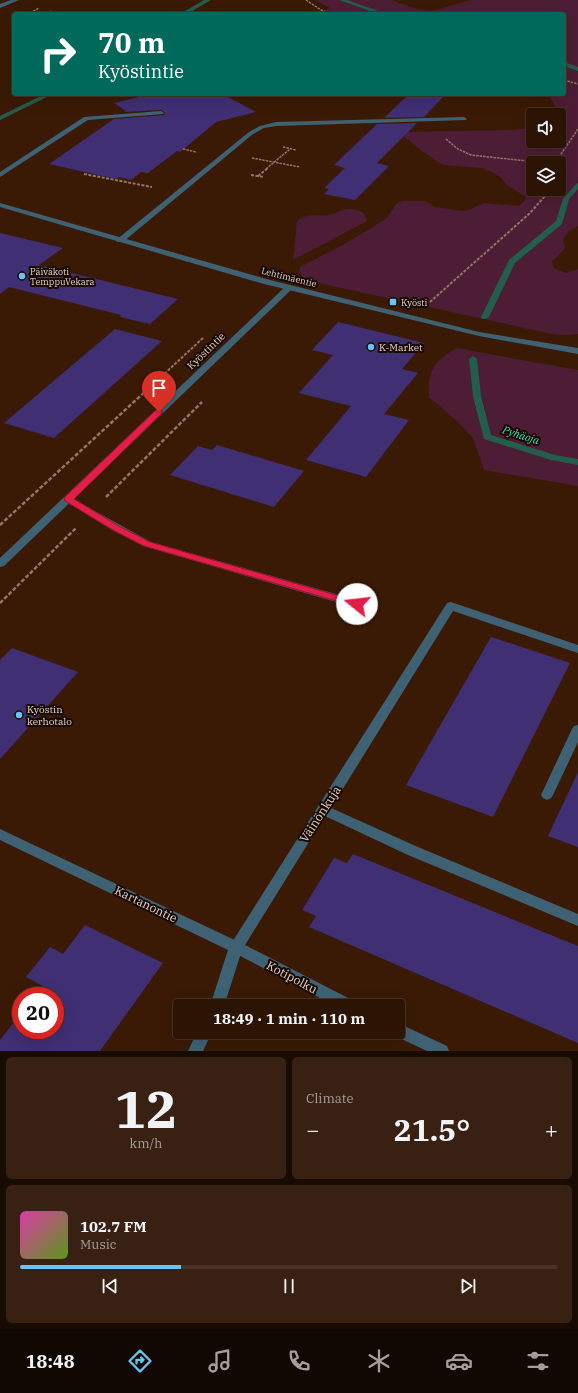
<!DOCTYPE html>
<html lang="en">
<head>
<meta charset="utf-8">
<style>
	:root { --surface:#2c1404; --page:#382113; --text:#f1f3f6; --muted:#a69e9a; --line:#483326; --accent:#68c4f0 }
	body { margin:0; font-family:"IBM Plex Serif",serif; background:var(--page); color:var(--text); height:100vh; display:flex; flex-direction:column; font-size:15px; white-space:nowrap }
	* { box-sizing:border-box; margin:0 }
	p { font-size:13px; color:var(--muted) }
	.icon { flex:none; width:22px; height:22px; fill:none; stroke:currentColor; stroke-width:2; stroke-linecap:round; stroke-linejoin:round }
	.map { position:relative; height:1051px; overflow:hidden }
	.panel { display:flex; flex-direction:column; gap:6px; padding:6px; background:#180b02; flex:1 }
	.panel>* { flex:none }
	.guide { position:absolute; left:12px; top:12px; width:554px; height:84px; border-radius:4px; box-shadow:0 4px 16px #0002,0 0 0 1px var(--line); background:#00695c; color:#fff; overflow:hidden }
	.fabs { position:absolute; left:526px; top:108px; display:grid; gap:8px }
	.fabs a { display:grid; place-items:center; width:40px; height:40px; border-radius:4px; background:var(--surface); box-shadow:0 4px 16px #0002,0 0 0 1px var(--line); font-size:20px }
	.speed { position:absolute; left:12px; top:987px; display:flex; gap:8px; font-size:20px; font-weight:700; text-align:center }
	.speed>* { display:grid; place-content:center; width:52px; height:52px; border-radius:50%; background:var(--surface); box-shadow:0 4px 16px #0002,0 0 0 1px var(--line); line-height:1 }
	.speed .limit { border:6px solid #d22; background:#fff; color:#111 }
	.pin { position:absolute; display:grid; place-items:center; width:34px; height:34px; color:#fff; margin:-41px -17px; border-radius:50% 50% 50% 0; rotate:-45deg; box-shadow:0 0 4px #0007 }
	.pin .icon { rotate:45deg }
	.me { position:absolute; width:44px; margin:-22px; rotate:286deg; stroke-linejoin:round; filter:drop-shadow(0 0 3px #0008) }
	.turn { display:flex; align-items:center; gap:14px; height:84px; padding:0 20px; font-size:18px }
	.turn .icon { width:52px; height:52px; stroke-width:2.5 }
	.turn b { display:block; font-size:28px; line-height:34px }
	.big { font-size:30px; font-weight:700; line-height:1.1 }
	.panel .widget { flex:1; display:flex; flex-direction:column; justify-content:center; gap:6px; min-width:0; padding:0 14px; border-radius:6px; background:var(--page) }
	.panel .dial { align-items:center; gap:0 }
	.dial b { font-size:52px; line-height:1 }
	.song { display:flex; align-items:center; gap:12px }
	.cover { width:48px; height:48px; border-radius:6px; background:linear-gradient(135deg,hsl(320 70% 55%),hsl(90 70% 35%)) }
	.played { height:4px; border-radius:2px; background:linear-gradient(90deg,var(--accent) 30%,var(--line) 30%) }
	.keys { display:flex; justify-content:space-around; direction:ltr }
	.heat { display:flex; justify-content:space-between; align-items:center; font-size:22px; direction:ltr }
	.panel .tiles { flex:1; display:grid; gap:6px; grid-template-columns:1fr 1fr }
	.widget:last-child { grid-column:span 2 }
	.trip { position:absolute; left:173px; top:999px; width:232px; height:40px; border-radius:4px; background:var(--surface); box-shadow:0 4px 16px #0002,0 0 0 1px var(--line); font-weight:700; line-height:40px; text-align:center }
	.menu { display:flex; height:64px; justify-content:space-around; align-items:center; background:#120802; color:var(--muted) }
	.menu .icon { width:28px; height:28px }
	.menu .current { color:var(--accent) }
	.menu b { font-size:18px; color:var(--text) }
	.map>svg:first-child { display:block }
	.green { fill:#4d1d35; fill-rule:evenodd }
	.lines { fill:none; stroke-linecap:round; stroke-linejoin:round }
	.stream { fill:#235e4d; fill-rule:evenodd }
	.building { fill:#402f73 }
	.path-far2 { stroke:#917665; stroke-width:1.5; stroke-dasharray:2.5 1; stroke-linecap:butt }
	.path-far1 { stroke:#917665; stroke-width:2; stroke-dasharray:3 1.5; stroke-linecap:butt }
	.path { stroke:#917665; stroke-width:2.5; stroke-dasharray:4 2; stroke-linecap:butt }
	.service { fill:#3e6274; fill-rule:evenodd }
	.minor { fill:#3e6274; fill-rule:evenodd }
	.tertiary { fill:#3e6274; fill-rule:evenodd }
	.route { fill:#e11d48; stroke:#92132f }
	.poi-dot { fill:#68c4f0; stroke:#170903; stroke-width:1.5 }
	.labels { text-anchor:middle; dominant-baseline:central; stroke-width:4; stroke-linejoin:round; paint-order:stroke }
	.far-poi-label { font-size:9px; fill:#e6d0c4; stroke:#170903; text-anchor:start }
	.far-street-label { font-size:9px; fill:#e6d0c4; stroke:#170903 }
	.poi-label { font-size:10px; fill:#e6d0c4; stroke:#170903; text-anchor:start }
	.street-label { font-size:10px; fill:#e6d0c4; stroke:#170903 }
	.water-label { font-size:11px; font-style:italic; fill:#3fdeb4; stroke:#170903 }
	.near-street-label { font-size:12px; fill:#e6d0c4; stroke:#170903 }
</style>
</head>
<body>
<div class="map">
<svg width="578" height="1051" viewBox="0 0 578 1051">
	<rect width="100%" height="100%" fill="#3a1a05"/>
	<path class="green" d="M315,0h76l26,9 15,2 39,-11h107v226l-10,6 -5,8 2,8 -13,14 2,6 12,5 12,-4v65l-13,1 -13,-1 -229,-50 -19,-5 -5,-7 1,-5 43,-22 44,-27 9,-14 6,-3h24l9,6 28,4 8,-2 13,-6 35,3 5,-5 2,-4 -19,-12 -7,-9 -18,-8 -39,-3 -21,-14 -20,-16 6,-3 104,-2 21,-2v13h26v-18l5,-1 -16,-28h16v-80h-247l13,-6zM533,163h26v26h-26z
		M347,209c10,0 18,1 20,12l-74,39 4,-39c12,-9 19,-4 31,-6 7,-1 12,-5 19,-6z
		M456,348l122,22v116l-94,-16 -11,-32 -16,-17 -28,-24c-1,-28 4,-34 27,-49z"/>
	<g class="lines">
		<path class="stream" d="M204,0h7l-24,14h-7z
			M339,0h8l40,14h-8z
			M564,62l14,5v4l-14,-5z
			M45,94h8l-53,26v-4z
			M578,183v6l-9,10 -7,25 -47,39 -26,54 -4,2h-3l-1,-2 28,-57 47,-39 7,-22 13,-15z
			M473,356l4,3 4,37 10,39 64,20 23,4v6l-27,-5 -67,-21 -11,-43 -4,-37z"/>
	</g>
	<path class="building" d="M151,94h71l34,18 -40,10 -36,30 -3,-1 -29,22 -7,-1 -10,8 -12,-3 -3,2 -67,-15 65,-45 50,-4 1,-2 -4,-3 -37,2 2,-1 -12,-8z
		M409,94h37l-22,23 -40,1z
		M417,123l-40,40 12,3 -34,34 -31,-6 5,-5 -5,-1 21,-20 -11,-3 43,-41z
		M0,233l63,15 -24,17 139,34 -28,25 -30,-7 1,-2 -112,-28 -9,7z
		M338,322l86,21 -22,26 16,4 -34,41 25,6 -43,57 -60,-17 45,-54 -52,-13 34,-38 -21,-5z
		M115,329l47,12 -108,97 -50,-15z
		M217,445l87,26 -30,36 -104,-32 28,-29 14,4z
		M491,637l79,26 -77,154 -87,-32z
		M12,648l66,24 -78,87v-99z
		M578,772v75l-30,-11z
		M353,854l225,92v97l-269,-116 7,-11 -14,-6 32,-52 13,5z
		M85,925l78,38 -63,88h-100v-11l21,-27v17h34v-34h-21l9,-10 -17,-9 24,-30 13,7z"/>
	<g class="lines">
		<path class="path-far2" d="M306,0l15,10 11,4
			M30,13l9,-5
			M44,14l7,-3
			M564,80l14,4
			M446,139l12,10 13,6 75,8
			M283,147l13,3
			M183,149l13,3
			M252,158l48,9
			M555,163l23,-34
			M266,169l24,-20"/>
		<path class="path-far1" d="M84,174l68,13
			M251,175l13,2
			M258,176l10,-8
			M430,302l100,-89 15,-17 2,-7
			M148,389l55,-51"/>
		<path class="path" d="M106,497l96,-95
			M0,525l149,-137
			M0,603l76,-75"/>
		<path class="service" d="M161,111l3,2 -1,1 -75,6 -88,57v-5l84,-55z
			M464,117l3,2 -1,1 -190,6 -12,2 -11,6 -130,108h-6l-1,-2 133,-108 11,-6 16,-4z
			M68,496l83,46 210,59 1,3 -1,3 -4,1 -214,-62 -31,-16 -47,-29 -2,-2 2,-2z
			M451,602l127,43v8l-125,-42 -122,197 87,39 160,67v12l-170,-71 -83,-39 -80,129 109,56 2,5h-21l-104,-55 -2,-4 218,-344z
			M578,725v17l-25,53 -2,3 -4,2 -4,-2 -2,-3 31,-66 2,-3z
			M398,1023l49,23 2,5h-22l-34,-16 -1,-3h6z"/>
		<path class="minor" d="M11,0h8l-19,8v-4z
			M286,286h6l1,2 -289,278 -4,1v-9z
			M0,829l241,114 2,4 -19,59h-14l18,-56 -228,-110z
			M197,1032h15l-9,19h-15z"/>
		<path class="tertiary" d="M0,203l270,77 209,52 99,16v6l-99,-18 -215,-52 -264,-77z"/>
	</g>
	<path class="route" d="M159,409l3,1v3l-88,86 45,27 31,16 211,60 1,2 -1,2h-7l-210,-60 -31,-16 -48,-29 -1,-2 1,-2 91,-87z"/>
	<g class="poi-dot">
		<circle cx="22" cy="276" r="4"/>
		<rect x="389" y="298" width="8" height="8" rx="2"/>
		<circle cx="371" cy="347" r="4"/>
		<circle cx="19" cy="715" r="4"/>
	</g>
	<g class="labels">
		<g class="far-poi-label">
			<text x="30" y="271">Päiväkoti<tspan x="30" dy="10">TemppuVekara</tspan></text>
			<text x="401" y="302">Kyösti</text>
		</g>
		<g class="far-street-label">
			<text transform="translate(289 277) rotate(14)">Lehtimäentie</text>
		</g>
		<g class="poi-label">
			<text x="379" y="347">K-Market</text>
			<text x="27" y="709">Kyöstin<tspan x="27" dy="12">kerhotalo</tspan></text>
		</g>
		<g class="street-label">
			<text transform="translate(206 351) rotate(-44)">Kyöstintie</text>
		</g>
		<g class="water-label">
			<text transform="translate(521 435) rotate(18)">Pyhäoja</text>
		</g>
		<g class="near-street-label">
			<text transform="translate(320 814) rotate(-57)">Väinönkuja</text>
			<text transform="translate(146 904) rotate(26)">Kartanontie</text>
			<text transform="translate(292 977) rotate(28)">Kotipolku</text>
		</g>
	</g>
</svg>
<div class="fabs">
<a><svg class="icon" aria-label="sound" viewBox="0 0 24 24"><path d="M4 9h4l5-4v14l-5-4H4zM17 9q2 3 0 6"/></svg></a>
<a><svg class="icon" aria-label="layers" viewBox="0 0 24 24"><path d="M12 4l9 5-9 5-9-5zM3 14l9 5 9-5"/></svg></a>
</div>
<div class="speed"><div class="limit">20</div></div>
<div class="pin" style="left:159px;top:412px;background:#d93025"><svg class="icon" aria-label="arrive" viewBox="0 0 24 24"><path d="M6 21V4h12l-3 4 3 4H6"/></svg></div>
<svg class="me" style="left:357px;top:604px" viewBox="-20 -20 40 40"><circle r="19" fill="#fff"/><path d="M0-13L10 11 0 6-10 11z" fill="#e11d48"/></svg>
<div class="trip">18:49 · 1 min · 110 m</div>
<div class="guide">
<div class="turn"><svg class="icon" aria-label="right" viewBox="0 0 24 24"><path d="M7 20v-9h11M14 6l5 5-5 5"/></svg><div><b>70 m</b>Kyöstintie</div></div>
</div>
</div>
<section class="panel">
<div class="tiles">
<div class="widget dial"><b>12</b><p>km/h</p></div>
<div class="widget"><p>Climate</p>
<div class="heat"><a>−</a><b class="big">21.5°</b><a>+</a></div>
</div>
<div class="widget">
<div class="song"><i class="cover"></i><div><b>102.7 FM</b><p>Music</p></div></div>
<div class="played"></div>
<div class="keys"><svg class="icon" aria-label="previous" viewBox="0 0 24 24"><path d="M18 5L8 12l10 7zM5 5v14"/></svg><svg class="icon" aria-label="pause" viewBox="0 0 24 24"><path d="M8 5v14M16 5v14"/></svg><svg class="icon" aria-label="next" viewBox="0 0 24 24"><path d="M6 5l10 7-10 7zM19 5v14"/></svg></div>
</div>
</div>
</section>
<nav class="menu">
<b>18:48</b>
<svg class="icon current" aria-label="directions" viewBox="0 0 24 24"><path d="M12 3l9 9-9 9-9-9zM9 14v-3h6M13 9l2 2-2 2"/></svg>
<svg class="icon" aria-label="music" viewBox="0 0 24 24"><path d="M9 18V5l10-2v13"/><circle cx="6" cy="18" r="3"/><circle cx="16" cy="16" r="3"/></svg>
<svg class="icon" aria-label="phone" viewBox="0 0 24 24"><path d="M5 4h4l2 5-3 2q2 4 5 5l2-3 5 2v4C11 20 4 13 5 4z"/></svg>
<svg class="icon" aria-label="climate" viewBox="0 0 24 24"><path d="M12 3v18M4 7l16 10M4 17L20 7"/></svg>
<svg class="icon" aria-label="car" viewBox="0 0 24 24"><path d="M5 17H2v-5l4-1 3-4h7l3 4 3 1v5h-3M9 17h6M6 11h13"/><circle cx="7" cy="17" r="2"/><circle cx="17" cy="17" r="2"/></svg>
<svg class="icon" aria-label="filters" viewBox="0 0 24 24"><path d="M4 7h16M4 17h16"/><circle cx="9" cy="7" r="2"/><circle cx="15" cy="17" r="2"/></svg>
</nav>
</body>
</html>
